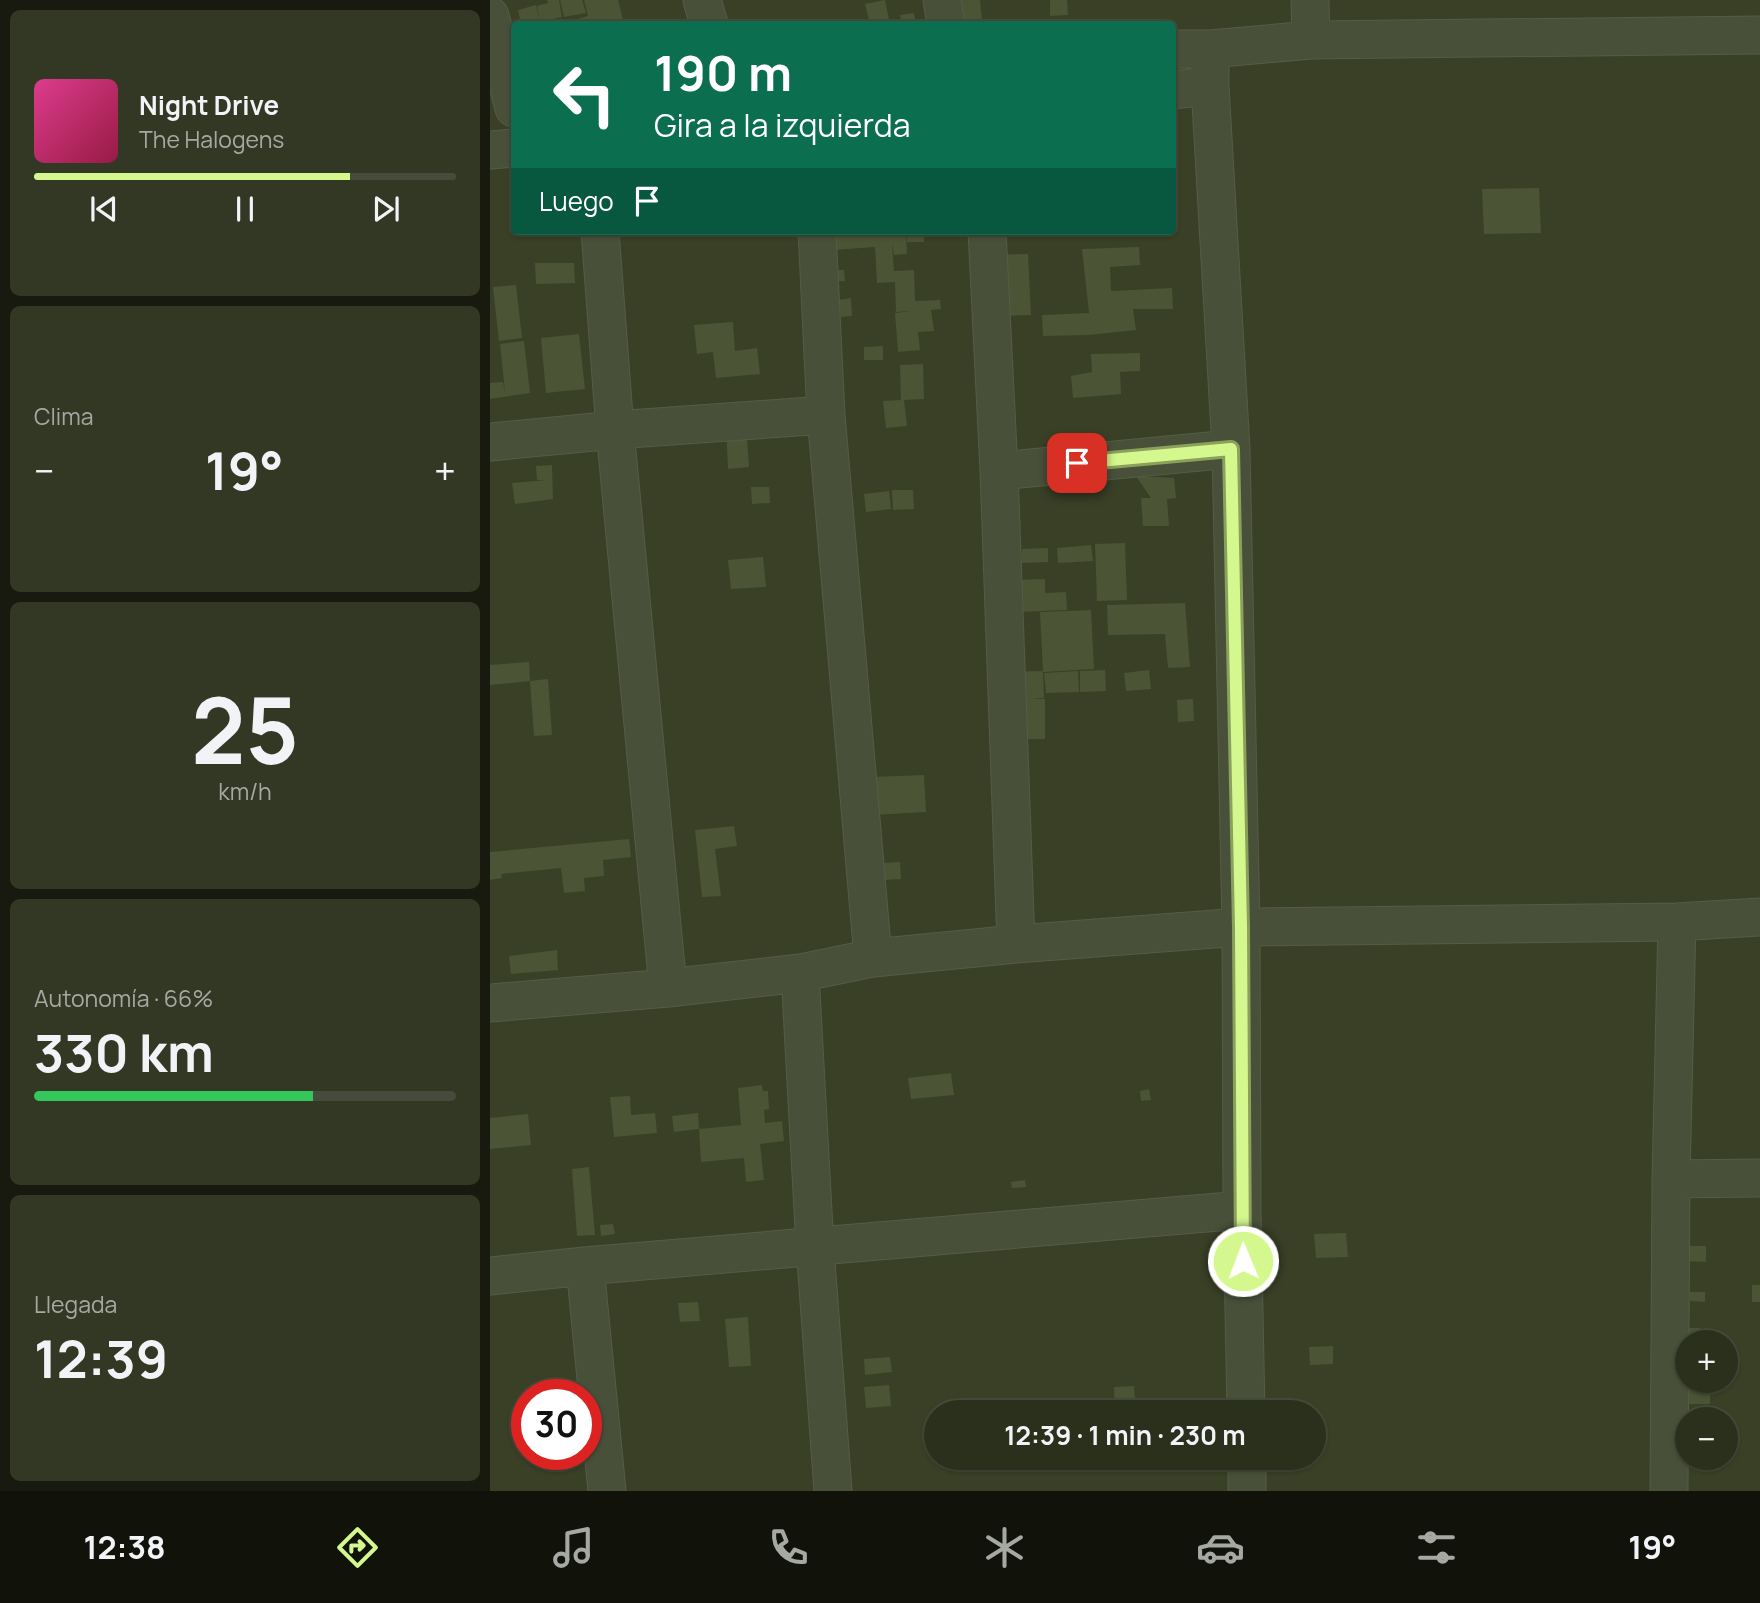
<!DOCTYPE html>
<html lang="es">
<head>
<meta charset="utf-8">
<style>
	:root { --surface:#2b301c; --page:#333825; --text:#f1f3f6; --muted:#a6a9a3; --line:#474b3b; --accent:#d4f88e }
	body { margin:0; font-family:Manrope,sans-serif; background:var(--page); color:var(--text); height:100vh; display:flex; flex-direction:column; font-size:26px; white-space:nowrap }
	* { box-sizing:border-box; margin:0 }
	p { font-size:23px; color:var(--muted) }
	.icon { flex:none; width:38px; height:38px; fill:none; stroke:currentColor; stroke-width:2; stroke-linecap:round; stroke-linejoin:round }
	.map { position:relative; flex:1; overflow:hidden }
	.panel { display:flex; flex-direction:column; gap:10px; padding:10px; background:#181a0f; width:490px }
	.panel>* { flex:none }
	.guide { position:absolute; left:21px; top:21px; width:665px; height:214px; border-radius:7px; box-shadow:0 2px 5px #0004,0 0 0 2px var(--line); background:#0b6e4f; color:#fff; overflow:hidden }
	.buttons { position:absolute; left:1185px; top:1330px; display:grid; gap:14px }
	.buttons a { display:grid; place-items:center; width:63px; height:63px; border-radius:50%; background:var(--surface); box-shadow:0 2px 5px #0004,0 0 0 2px var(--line); font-size:35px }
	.speed { position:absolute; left:21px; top:1379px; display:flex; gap:14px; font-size:35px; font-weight:700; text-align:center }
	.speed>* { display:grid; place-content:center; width:91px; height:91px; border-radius:50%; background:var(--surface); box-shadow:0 2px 5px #0004,0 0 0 2px var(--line); line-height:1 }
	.speed .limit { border:10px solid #d22; background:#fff; color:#111 }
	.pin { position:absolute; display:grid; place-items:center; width:60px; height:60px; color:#fff; margin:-30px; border-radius:14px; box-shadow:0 4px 10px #0006 }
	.me { position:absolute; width:77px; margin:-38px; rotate:359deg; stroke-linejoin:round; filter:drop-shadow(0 0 5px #0008) }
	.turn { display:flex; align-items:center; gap:24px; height:147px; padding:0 28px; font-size:32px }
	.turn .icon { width:91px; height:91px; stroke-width:2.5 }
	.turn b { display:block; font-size:49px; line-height:60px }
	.then { display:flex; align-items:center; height:66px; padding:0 28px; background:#0003; gap:14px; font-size:26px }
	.big { font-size:52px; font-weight:700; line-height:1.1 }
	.panel .tile { flex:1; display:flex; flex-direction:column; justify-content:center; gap:10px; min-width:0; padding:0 24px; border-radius:10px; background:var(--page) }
	.panel .dial { align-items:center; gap:0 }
	.dial b { font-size:91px; line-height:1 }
	.song { display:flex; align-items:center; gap:21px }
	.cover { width:84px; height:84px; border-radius:10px; background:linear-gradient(135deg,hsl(330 70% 55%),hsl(340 70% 35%)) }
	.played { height:7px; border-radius:4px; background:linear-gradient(90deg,var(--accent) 75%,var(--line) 75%) }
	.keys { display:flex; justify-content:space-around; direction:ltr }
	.heat { display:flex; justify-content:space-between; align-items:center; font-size:38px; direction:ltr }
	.charge { height:10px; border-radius:5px; background:linear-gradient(90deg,#34c759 66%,var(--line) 0) }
	.trip { position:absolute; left:434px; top:1400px; width:402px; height:70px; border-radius:35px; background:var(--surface); box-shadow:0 2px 5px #0004,0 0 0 2px var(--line); font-weight:700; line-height:70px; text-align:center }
	.tabs { display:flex; height:112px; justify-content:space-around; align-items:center; background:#11130b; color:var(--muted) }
	.tabs .icon { width:49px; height:49px }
	.tabs .active { color:var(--accent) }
	.tabs b { font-size:32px; color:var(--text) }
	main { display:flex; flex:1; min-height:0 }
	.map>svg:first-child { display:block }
	.building { fill:#4b5435 }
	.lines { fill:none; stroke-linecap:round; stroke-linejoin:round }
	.minor-casing { stroke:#555c47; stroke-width:39 }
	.minor { stroke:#49503a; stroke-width:37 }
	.route-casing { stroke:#8aa15c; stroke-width:18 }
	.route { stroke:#d4f88e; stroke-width:12 }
</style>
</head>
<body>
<main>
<section class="panel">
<div class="tile">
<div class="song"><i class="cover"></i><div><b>Night Drive</b><p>The Halogens</p></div></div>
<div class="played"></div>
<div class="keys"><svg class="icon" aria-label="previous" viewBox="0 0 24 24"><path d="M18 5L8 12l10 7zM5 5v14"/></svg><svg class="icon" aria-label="pause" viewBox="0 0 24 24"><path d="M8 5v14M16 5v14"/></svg><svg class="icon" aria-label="next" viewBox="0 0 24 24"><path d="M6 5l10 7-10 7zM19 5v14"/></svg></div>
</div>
<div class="tile"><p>Clima</p>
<div class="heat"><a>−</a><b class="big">19°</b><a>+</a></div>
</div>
<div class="tile dial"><b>25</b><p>km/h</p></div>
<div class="tile"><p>Autonomía · 66%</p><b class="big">330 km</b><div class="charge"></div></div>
<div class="tile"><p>Llegada</p><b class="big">12:39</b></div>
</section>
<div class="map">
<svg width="1270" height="1491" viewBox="0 0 1270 1491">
	<rect width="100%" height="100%" fill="#394026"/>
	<path class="building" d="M57,0h12l3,17 -22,5 -3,-16 11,-3z
		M70,0h22l4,13 -22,4z
		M94,0h34l6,24h-49l-1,-4 14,-4z
		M395,0l4,20 -19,4 -5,-20z
		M467,0h23l2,20 -23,1z
		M560,0h17l1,15 -18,1z
		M46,5l4,17 -19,2 -3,-14z
		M424,13l2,11h-14l-2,-9z
		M1049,188l2,45 -57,1 -2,-45z
		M366,231h50l1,23 -13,1 -2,-13 2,29 20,-1 1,31 25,-1 1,9 -10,1 3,21 -16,1 2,18 -22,2 -3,-39 16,-2 -15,1 -1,-30 -18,1 -2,-36 -42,3 -2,-18z
		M417,231h17v11h-17z
		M649,247l1,18 -30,2 1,24 61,-3 1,21h-40l3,21 -47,5 -46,1 -1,-21 47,-2 -7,-64z
		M538,254l3,61 -32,1 -4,-61z
		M45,263h39l1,20 -39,1z
		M343,270h11l1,11h-11z
		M26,285l6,53 -23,3 -6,-54z
		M361,298l1,18 -11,1 -2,-17z
		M243,322l2,29 22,-3 3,26 -44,4 -3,-26 -16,2 -3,-29z
		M89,334l6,55 -39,4 -5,-55z
		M34,341l6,52 -40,6v-16l13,-1 2,10 -5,-48z
		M393,346v14h-19v-13z
		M650,353v18l-20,1 1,22 -48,4 -2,-22 21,-4 -1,-18z
		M433,364l1,35 -20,1 3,26 -21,2 -3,-27 18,-1 -1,-35z
		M256,425l3,42 -21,2 -2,-43z
		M62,465l1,34 -38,5 -3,-21 35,-3h-10l-1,-14z
		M646,476l38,2 2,20 -9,1 2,27h-26l-2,-28h10z
		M261,487h18l1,16 -18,1z
		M402,490h21l1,19 -21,1z
		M399,491l2,18 -25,3 -2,-18z
		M635,543l2,57 -30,1 -2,-57z
		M601,545l2,16 -35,2 -1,-15z
		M558,548v14l-26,1v-14z
		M273,557l3,30 -35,2 -3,-29z
		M555,579v14l21,-1 1,18 -52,2 -1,-32z
		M695,603l5,64 -22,1 -3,-34 -57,1 -1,-30z
		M601,610l3,59 -51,3 -3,-60z
		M39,662l1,19 -40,4v-20z
		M615,670l1,21 -26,1v-21z
		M659,670l2,19 -25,2 -2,-18z
		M553,671l1,27 -14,1h15v40h-32l-2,-67z
		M588,671l1,21 -33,1 -2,-20z
		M58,679l4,56 -18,1 -4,-55z
		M703,699l1,22 -16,1 -1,-22z
		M434,775l2,37 -53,3 -1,-38z
		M244,826l3,20 -22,3 6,47 -19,1 -7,-67z
		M139,839l2,18 -28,3 1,16 -20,2 1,13 -21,2 -3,-25 -60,6 1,4 -12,2v-28z
		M410,862l1,17 -17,1 -1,-17z
		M67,950l1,20 -47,4 -2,-18z
		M461,1073l3,22 -43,4 -3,-21z
		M272,1085l1,6h5l1,18 -5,1 1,13 17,-2 2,20 -24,3 4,36 -18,2 -2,-24 -43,4 -2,-33 42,-4 -3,-37z
		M659,1089l2,11 -10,1 -1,-10z
		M140,1096l1,19 24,-2 2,20 -43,4 -4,-40z
		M208,1113l1,16 -25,3 -2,-16z
		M38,1114l3,31 -41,4v-31z
		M99,1167l6,68 -18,1 -5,-67z
		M535,1180l1,7 -14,1 -1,-6z
		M123,1224l2,10 -14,2 -1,-11z
		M856,1233l2,24 -32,1 -2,-24z
		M1196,1246h20v16l-21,-1z
		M1262,1285h8v17h-8z
		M1200,1292h15v10l-15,-1z
		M208,1302l2,19 -20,1 -2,-19z
		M258,1317l3,49 -22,1 -4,-48z
		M1194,1328h16v14h-13z
		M843,1346v18l-23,1 -1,-18z
		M400,1357l2,15 -27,3 -1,-16z
		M399,1385l2,21 -25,2 -2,-21z
		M644,1386l2,26h-21l-1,-25z
		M1191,1388h29v16h-28z
		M1191,1415h41v4h-35z"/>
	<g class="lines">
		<g class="minor-casing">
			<path id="minor" d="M212,0l7,24
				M452,0l4,24
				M820,0l1,40
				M0,16l24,92
				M682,49h38
				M720,86l21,363 10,478 1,283 4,202
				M682,90l38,-4v-37l101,-9 449,-5
				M0,150l24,-2
				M110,231l15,199 53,558
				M327,231l9,184 47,543
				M497,231l12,240 17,473
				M0,442l125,-12 211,-15
				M509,471l232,-22
				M310,973l15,274 18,244
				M0,1003l178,-15 132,-15 73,-15 143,-14 225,-17 436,-5 83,-5
				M1181,1179l89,-1
				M95,1266l22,225
				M0,1276l95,-10 657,-56
				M757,1458v33
				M1179,1491l2,-312 6,-257"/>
		</g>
		<use href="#minor" class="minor"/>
	</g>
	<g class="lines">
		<g class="route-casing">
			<path id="route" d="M587,463l154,-14 10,478 2,334"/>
		</g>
		<use href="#route" class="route"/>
	</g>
</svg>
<div class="buttons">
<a>+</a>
<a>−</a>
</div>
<div class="speed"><div class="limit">30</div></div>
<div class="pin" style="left:587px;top:463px;background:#d93025"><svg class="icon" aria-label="arrive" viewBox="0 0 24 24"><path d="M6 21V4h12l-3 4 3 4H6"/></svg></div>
<svg class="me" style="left:753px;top:1261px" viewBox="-20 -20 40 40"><circle r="17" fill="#d4f88e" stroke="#fff" stroke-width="3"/><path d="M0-11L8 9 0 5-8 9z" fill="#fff"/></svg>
<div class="trip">12:39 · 1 min · 230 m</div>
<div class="guide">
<div class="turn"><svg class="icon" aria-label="left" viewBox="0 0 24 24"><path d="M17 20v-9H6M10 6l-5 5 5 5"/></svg><div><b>190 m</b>Gira a la izquierda</div></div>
<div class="then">Luego<svg class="icon" aria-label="arrive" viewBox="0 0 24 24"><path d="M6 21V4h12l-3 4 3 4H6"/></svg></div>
</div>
</div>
</main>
<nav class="tabs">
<b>12:38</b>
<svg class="icon active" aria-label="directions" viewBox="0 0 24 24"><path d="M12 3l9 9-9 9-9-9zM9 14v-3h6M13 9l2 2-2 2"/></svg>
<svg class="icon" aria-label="music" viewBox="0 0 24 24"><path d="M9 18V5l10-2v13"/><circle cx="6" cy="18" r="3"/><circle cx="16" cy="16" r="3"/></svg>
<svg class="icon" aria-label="phone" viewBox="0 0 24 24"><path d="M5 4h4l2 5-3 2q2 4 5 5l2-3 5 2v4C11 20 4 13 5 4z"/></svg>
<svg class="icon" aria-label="climate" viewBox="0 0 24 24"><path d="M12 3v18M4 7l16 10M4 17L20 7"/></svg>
<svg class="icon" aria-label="car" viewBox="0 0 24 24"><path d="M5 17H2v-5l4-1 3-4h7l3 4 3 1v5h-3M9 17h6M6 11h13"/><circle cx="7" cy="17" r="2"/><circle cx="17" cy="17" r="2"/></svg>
<svg class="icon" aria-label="filters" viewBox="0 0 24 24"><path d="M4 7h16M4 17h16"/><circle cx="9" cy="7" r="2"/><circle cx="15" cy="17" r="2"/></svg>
<b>19°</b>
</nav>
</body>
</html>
